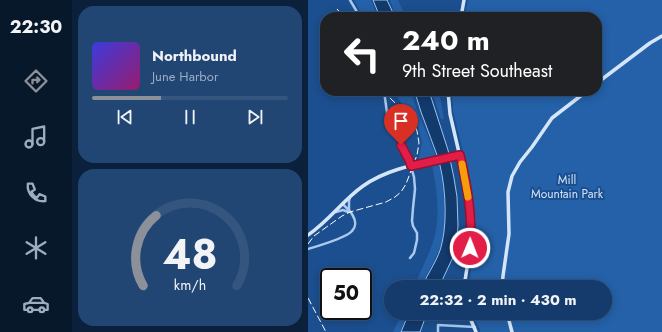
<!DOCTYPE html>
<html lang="en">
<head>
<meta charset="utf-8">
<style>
	:root { --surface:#143b6b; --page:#214673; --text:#f1f3f6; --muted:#9dadc1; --line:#33557e; --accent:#8c9099 }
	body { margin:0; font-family:Jost,sans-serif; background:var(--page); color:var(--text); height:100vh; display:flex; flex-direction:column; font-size:15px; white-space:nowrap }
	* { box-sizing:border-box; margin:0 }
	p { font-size:13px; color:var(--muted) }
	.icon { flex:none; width:22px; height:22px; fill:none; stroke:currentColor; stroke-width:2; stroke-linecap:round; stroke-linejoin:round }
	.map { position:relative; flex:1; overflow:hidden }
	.details { display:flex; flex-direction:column; gap:6px; padding:6px; background:#0b203b; width:236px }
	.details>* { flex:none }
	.banner { position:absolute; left:12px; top:12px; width:282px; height:84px; border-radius:16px; box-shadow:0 2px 10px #0003,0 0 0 1px var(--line); background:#202124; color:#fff; overflow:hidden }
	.speed { position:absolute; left:12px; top:268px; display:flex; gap:8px; font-size:20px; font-weight:700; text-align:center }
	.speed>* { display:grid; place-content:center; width:52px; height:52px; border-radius:50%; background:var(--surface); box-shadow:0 2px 10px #0003,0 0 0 1px var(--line); line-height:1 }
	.speed .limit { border:2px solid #111; border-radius:6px; background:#fff; color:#111 }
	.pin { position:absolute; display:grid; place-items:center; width:34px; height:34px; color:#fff; margin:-41px -17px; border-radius:50% 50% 50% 0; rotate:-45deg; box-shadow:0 0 4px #0007 }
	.pin .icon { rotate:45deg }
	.me { position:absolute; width:44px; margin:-22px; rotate:1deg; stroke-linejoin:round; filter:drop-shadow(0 0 3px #0008) }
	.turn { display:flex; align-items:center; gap:14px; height:84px; padding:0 16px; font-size:18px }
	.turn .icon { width:52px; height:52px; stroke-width:2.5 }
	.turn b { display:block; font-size:28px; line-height:34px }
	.details .widget { flex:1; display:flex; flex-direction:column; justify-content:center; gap:6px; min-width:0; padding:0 14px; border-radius:16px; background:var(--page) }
	.details .dial { align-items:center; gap:0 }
	.dial svg { height:104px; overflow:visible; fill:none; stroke:var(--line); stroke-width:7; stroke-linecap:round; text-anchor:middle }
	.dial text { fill:var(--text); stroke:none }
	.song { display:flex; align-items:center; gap:12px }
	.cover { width:48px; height:48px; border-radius:6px; background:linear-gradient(135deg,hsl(240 70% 55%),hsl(320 70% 35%)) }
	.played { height:4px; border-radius:2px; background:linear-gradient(90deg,var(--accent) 35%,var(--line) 35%) }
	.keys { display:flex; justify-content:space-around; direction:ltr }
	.trip { position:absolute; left:76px; top:280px; width:228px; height:40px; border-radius:20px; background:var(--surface); box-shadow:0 2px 10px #0003,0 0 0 1px var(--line); font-weight:700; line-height:40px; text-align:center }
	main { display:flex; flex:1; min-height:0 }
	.dock { display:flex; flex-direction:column; width:72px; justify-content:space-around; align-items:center; background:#08182b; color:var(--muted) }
	.dock .icon { width:28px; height:28px }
	.dock .current { color:var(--accent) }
	.dock b { font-size:18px; color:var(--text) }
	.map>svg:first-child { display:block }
	.green { fill:#2461a8 }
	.water { fill:#123a6d; stroke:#9cc4f0 }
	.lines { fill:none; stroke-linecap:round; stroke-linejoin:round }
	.street { stroke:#a9c9ee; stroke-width:2.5 }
	.secondary { stroke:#d6e6fa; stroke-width:3.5 }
	.rail { stroke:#fff; stroke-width:1; stroke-dasharray:7 3; stroke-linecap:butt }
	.route-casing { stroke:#92132f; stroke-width:10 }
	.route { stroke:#e11d48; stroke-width:7 }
	.slow { stroke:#f59e0b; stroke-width:7 }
	.labels { text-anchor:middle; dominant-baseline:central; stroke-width:4; stroke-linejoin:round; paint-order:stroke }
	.park-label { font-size:12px; fill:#cfe3fa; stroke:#1b4f8f }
</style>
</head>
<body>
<main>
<nav class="dock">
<b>22:30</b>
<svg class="icon current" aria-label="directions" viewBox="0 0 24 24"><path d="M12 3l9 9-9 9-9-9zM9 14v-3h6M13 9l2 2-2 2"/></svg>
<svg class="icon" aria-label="music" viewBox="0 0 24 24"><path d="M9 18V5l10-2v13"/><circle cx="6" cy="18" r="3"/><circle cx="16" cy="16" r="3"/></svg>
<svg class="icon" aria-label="phone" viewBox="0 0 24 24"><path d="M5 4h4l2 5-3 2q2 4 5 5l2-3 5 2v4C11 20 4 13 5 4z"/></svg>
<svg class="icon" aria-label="climate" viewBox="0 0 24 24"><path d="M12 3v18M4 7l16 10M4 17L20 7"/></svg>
<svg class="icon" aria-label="car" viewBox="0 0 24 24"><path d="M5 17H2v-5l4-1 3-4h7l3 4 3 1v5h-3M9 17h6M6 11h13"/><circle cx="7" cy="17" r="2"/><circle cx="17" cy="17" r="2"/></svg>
</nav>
<section class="details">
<div class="widget">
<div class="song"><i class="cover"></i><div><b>Northbound</b><p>June Harbor</p></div></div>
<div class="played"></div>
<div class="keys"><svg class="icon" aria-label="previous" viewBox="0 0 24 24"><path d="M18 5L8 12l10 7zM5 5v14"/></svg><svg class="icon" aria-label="pause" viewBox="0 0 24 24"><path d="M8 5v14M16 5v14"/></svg><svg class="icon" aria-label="next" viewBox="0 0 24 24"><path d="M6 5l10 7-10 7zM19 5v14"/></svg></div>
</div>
<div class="widget dial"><svg viewBox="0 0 100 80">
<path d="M14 69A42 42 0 1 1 86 69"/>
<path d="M14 69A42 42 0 0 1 24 15" stroke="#8c9099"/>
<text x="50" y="56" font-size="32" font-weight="700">48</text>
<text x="50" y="72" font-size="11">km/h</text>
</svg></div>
</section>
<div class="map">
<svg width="354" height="332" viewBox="0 0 354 332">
	<rect width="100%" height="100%" fill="#1b4f8f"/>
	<path class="green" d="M46,0h17l7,17h-15z
		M82,0h8l8,17h-10l-3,-8z
		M160,0h194v332h-182v-2l-8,-17h133v-26h-136l6,-54 -2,-24 -3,-29 -17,-69 -1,-20h145v-74h-133z
		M86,91h17l4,14 21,51 -18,5 4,-18 -2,-9 -5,-17 -14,-14z
		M124,91h7l5,28h-3z
		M131,164c5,23 9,60 1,84 -5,13 -13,26 -20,39h-6c6,-15 14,-30 19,-45 8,-24 4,-53 -1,-77z
		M94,313h6l-8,19h-7z"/>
	<path class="water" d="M65,0h14l8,17h-15z
		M106,91h15l19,59 6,28 3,19 1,29 -2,18 -3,13 -14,30h-17c6,-15 17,-28 20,-44 6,-25 3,-65 -5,-88 -4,-12 -9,-23 -13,-35 -4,-9 -6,-20 -10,-29z
		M101,313h18l-7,19h-19z"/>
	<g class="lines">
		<path class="street" d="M42,0l10,17
			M76,91l4,29 21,40 5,17 1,12 -2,19 -1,13 1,5 4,7v7l-3,13 -4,5
			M41,210v-9l1,-4
			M28,212l7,-2 5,2
			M0,249c10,-3 38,-11 44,-18 4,-4 4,-10 1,-15 -2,-5 -7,-8 -10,-12
			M130,332v-7l37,2"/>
		<path class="secondary" d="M153,17l3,-17
			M289,83l53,-40 12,-7
			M140,91l2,23 17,73 4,36 -1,26 -6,38
			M0,235c21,-14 35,-35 55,-49 28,-20 64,-23 97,-31
			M194,287l1,-11 6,-42 -1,-42 4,-16 8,-14 12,-15 20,-29 35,-27
			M160,313l8,19
			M199,313l5,19"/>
		<path class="rail" d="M29,9l7,8
			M0,244l6,-8 28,-20 8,-4 36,-10 9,-5 6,-5 5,-8 11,-29 2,-12 -2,-12 -6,-13 -20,-19 -6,-8
			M0,298l18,34"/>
	</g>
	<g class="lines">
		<g class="route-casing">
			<path id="route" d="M93,145l8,15 2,6 49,-11c7,30 13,62 10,93"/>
		</g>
		<use href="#route" class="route"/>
		<path class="slow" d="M154,164l6,33"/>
	</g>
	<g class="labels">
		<g class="park-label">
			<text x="259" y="180">Mill<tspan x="259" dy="14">Mountain Park</tspan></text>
		</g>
	</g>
</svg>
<div class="speed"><div class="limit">50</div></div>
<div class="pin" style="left:93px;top:145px;background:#d93025"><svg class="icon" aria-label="arrive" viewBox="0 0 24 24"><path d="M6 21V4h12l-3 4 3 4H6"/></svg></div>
<svg class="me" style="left:162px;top:248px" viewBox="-20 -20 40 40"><circle r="17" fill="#e11d48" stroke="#fff" stroke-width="3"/><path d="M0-11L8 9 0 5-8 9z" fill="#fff"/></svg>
<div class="trip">22:32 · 2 min · 430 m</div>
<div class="banner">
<div class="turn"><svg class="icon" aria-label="left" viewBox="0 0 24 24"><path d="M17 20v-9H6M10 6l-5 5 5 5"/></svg><div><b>240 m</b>9th Street Southeast</div></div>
</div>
</div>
</main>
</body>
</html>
